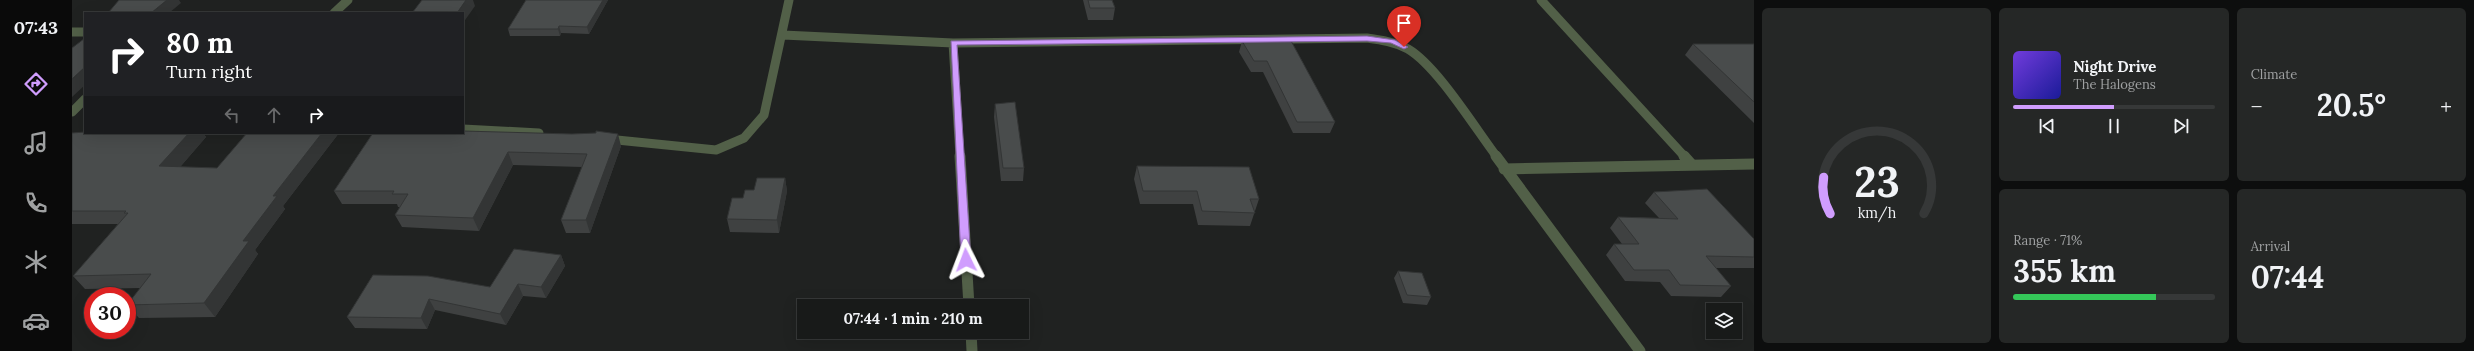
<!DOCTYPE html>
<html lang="en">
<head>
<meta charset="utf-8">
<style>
	:root { --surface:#181a19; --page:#252726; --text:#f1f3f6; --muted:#9fa1a2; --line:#363838; --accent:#d09dfe }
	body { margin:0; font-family:Lora,serif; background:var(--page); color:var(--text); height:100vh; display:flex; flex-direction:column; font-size:15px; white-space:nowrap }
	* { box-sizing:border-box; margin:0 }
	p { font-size:13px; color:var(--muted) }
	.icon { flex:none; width:22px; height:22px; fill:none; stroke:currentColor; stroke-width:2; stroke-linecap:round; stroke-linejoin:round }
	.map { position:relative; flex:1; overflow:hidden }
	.details { display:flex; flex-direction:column; gap:8px; padding:8px; background:#0d0e0e; width:720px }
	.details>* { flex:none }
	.hud { position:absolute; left:12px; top:12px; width:380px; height:122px; border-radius:0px; box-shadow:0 4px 16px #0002,0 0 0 1px var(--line); background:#202124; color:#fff; overflow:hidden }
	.tools { position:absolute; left:1634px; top:303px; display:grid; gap:8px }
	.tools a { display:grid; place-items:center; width:36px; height:36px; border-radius:0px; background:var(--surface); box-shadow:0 4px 16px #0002,0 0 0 1px var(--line); font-size:20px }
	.speed { position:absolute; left:12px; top:287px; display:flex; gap:8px; font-size:20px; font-weight:700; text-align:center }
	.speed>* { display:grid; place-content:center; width:52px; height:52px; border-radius:50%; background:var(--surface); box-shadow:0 4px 16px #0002,0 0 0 1px var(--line); line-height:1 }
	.speed .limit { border:6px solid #d22; background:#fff; color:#111 }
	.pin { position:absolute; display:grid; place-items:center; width:34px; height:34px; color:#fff; margin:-41px -17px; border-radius:50% 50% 50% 0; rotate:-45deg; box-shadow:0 0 4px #0007 }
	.pin .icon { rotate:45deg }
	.me { position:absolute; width:44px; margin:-22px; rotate:357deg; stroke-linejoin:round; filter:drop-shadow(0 0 3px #0008) }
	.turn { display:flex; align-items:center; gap:14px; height:84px; padding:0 16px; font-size:18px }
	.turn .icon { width:52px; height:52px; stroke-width:2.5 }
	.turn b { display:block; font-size:28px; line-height:34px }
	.lanes { display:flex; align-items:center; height:38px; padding:0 16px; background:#0003; justify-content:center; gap:20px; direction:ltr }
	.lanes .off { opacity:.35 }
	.big { font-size:30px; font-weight:800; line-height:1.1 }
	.details .tile { flex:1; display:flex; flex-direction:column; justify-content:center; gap:6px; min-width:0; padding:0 14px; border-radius:6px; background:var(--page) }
	.details .dial { align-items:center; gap:0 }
	.dial svg { height:104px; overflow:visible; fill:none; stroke:var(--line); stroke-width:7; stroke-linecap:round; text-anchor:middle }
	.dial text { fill:var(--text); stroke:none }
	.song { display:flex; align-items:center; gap:12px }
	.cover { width:48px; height:48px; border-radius:6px; background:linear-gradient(135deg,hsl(260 70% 55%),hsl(240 70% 35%)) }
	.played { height:4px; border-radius:2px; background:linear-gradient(90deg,var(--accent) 50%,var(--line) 50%) }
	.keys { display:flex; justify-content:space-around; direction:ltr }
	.heat { display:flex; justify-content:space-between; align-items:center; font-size:22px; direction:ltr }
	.charge { height:6px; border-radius:3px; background:linear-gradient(90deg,#34c759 71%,var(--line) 0) }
	.details .tiles { flex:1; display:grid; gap:8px; grid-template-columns:repeat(3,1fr) }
	.tile:first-child { grid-row:span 2 }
	.trip { position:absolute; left:725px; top:299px; width:232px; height:40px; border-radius:0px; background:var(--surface); box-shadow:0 4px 16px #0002,0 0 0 1px var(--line); font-weight:800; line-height:40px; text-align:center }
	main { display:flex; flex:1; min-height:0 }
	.menu { display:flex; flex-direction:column; width:72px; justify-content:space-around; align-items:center; background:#0a0a0a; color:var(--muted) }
	.menu .icon { width:28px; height:28px }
	.menu .active { color:var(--accent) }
	.menu b { font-size:18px; color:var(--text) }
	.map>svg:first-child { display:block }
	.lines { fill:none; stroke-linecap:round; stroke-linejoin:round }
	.minor-far1 { stroke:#526048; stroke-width:9 }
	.minor { stroke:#526048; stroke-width:11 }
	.wall { fill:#3f4141 }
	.shaded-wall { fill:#333535 }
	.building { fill:#494c4c; stroke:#333535 }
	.route { fill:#d09dfe; stroke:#8766a5 }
</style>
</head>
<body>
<main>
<nav class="menu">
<b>07:43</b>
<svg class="icon active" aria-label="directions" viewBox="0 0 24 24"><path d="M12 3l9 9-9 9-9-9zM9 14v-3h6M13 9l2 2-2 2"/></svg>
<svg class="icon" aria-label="music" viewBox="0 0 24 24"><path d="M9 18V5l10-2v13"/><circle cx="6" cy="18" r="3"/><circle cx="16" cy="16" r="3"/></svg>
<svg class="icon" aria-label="phone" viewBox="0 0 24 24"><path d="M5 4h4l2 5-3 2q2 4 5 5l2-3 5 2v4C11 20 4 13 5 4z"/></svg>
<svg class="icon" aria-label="climate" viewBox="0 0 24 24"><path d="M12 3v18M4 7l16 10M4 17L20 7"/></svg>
<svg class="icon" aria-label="car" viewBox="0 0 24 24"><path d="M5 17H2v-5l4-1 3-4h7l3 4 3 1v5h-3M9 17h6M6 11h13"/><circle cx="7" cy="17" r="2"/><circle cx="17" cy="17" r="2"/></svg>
</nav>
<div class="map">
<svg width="1682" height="351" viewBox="0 0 1682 351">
	<rect width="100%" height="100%" fill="#202221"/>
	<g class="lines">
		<path class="minor-far1" d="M1469,0l144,157
			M262,13l14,-13
			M0,32h13
			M711,35l170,8 7,114
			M881,43l414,-5c14,2 28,4 41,11 29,17 67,79 89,108
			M0,112l13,-13
			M391,129l76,4
			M535,139l109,11 28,-12 20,-23 25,-115"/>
		<path class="minor" d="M888,156l9,150
			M1424,156l144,195
			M1612,156l8,9
			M1432,169l250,-5
			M899,332l1,19"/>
	</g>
	<path class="wall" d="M454,0h82l-19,34 -28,-1 -1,3h-50l-2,-7z
		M1011,0h29l3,8 -2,12h-25z
		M1218,39l45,83 -5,11h-37l-30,-61h-12l-12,-20 3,-11z
		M1621,44h61v79l-69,-68z
		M923,104l29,64 -1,13h-22l-7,-64z
		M0,133h131l3,4 -26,30 37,1 30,-35h92l-56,73 2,3 -30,41 3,4 -43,63 -76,1 -12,-13 14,-17 -56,1 -12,-13 45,-52h-46z
		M301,133l248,13 -31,87h-24l-5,-13 21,-53 -69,-2 -34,66 -77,-4 -7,-12 5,-8h-2l-1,-3h-55l-8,-13z
		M1065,166l122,33 -9,27 -52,-1 -5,-21h-53l-6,-25z
		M713,178l2,13 -8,42 -49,-1 -3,-13 16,-21 11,-8z
		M1582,192l100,47v29h-39l16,18 -10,11 -50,-1 -11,-14 -35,-1 -19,-26 8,-11h8l-12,-16 8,-11 41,1 -14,-15z
		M489,255l4,11 -19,32 -23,-2 -17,29 -71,-15 -8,19 -72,-1 -8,-11 26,-42 117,12z
		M1326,271l33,26 -4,8 -24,-2 -9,-25z"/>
	<path class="shaded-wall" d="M95,0h12l2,3 -12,10h-18z
		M394,0h7l2,6 -12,17v-10h-6z
		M531,0h5l-19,34 -2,-7z
		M487,26l2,7 -1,3 -2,-7z
		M13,67v18l-13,12v-18z
		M117,133h14l3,4 -37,43 -10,-14z
		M250,133h17l-56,73 2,3 -30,41 3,4 -43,63 -11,-14 39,-62 30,-45z
		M546,134l3,12 -31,87 -4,-13z
		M436,152l5,13 -34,66 -6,-13z
		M713,178l2,13 -8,42 -2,-13z
		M489,255l4,11 -19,32 -5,-11z
		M446,284l5,12 -17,29 -6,-11z
		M357,299l6,11 -8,19 -6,-11z"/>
	<path class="building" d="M47,0h48l-16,13h-43z
		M350,0h44l-9,13h-45z
		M454,0h77l-16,27 -28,-1 -1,3h-50z
		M1016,0h24l3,8h-25z
		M13,38v29l-13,12v-31z
		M1218,39l45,83h-38l-30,-61h-13l-12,-20z
		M1621,44h61v58z
		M943,102l9,66h-21l-8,-64z
		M391,131l109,3 24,-1v-2l22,3 -32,86h-25l26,-66 -79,-2 -35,66 -78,-3 13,-21h-16l2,-3h-60l39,-58h90z
		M13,132v1h104l-30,33 58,2 30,-35h75l-49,63h4l-34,45h6l-45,62 -77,2 24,-31 -78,2 55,-63h-4l2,-2h-54v-78z
		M1065,166l112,1 10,32h-9l5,14 -53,-2 -5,-20h-54z
		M685,178h28l-8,42 -50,-1 5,-21h11l2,-8h9z
		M1635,189l47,50v18l-48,-1 25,30 -51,-1 -11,-15h-35l-20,-26h25l-21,-27 60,2 -24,-27z
		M442,249l47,6 -20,32 -23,-3 -18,30 -71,-15 -8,19 -74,-1 26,-42 55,1 62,11z
		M1326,271l24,2 9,24 -24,-2z"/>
	<path class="route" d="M1295,36l28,4 13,7 -4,2 -13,-6 -24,-2 -410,4 14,215 -5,3 -5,-3 -10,-219z"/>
</svg>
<div class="tools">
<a><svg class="icon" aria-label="layers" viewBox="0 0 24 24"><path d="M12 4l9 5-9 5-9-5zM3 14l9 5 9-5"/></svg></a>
</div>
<div class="speed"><div class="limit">30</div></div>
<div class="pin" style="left:1332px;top:47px;background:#d93025"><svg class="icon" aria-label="arrive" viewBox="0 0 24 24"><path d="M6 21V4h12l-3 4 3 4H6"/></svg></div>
<svg class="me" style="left:894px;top:260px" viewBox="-20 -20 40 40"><path d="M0-17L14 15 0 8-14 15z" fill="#d09dfe" stroke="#fff" stroke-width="4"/></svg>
<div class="trip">07:44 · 1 min · 210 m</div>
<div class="hud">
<div class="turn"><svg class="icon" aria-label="right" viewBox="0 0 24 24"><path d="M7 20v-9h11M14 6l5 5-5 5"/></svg><div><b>80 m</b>Turn right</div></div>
<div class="lanes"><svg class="icon off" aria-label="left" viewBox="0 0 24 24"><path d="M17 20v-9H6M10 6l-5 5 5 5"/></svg><svg class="icon off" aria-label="ahead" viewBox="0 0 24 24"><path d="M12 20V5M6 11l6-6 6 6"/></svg><svg class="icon" aria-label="right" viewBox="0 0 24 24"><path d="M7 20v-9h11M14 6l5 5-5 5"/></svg></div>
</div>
</div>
<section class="details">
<div class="tiles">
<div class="tile dial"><svg viewBox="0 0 100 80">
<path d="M14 69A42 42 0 1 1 86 69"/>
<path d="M14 69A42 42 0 0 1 9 41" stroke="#d09dfe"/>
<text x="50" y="56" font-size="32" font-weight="700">23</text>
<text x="50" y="72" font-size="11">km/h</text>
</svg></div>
<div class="tile">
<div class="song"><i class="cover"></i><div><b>Night Drive</b><p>The Halogens</p></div></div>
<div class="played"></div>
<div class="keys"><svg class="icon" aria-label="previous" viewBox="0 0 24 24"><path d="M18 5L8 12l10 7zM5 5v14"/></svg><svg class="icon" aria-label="pause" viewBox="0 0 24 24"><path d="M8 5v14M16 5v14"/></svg><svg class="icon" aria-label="next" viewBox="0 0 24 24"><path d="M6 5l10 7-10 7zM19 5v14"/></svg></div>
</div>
<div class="tile"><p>Climate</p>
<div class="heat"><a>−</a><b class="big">20.5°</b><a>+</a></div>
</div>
<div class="tile"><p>Range · 71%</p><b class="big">355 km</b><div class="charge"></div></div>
<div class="tile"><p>Arrival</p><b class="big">07:44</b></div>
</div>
</section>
</main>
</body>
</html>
